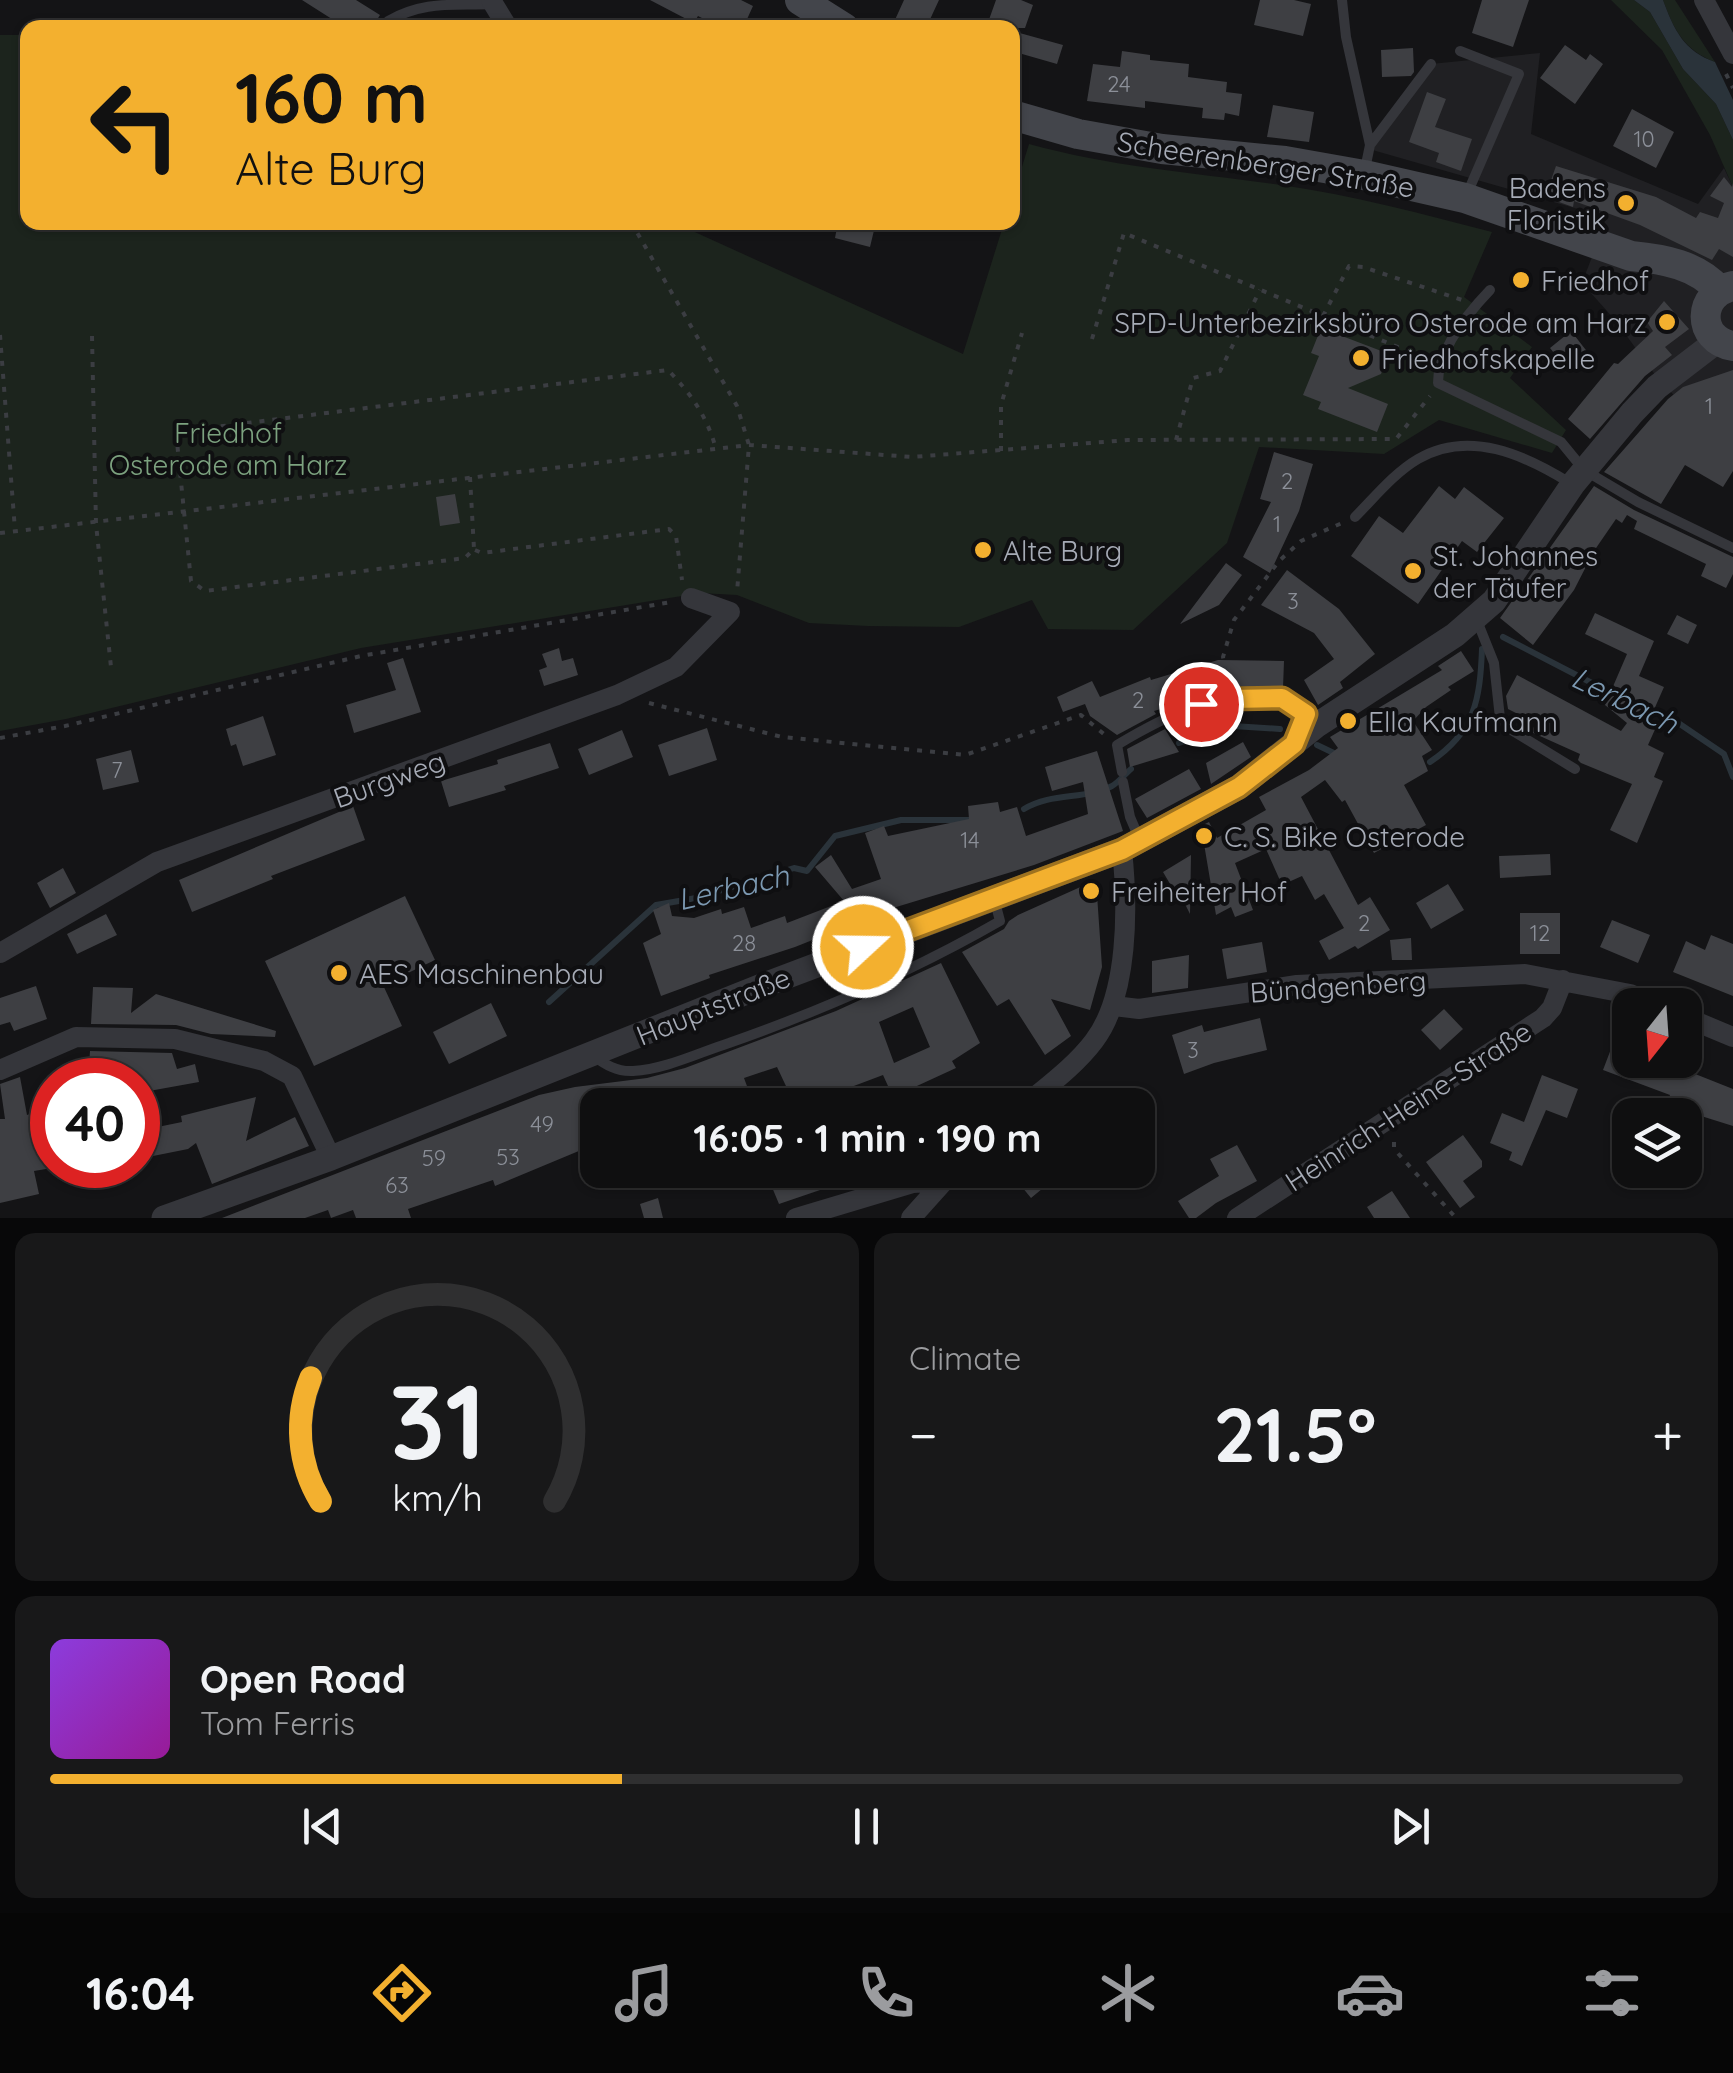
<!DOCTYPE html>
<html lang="en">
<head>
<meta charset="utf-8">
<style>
	:root { --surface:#0f0f10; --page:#181819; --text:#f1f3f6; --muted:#9b9c9f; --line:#2f2f30; --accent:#f3b02f }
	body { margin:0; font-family:Quicksand,sans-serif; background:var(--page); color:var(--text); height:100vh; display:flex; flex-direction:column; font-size:38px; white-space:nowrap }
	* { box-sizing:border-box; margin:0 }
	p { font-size:32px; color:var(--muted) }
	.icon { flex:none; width:55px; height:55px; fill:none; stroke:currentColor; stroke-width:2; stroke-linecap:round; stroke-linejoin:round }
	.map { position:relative; height:1218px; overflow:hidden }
	.panel { display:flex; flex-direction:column; gap:15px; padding:15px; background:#080809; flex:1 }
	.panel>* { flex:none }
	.hud { position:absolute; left:20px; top:20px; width:1000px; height:210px; border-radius:20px; box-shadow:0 2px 8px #0004,0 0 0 2px var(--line); background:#f3b02f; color:#111; overflow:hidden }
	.needle { width:65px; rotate:197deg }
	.buttons { position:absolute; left:1612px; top:988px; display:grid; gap:20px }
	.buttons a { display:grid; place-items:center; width:90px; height:90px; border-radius:20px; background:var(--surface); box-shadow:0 2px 8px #0004,0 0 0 2px var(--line); font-size:50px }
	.speed { position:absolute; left:30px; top:1058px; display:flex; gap:20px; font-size:50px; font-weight:700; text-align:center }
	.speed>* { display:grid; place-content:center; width:130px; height:130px; border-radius:50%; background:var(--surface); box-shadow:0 2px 8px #0004,0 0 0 2px var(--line); line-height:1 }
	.speed .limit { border:15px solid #d22; background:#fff; color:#111 }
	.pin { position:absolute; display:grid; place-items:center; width:85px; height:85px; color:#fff; margin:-42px; border:5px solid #fff; border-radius:50%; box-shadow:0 2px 10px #0007 }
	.me { position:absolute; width:110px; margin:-55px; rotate:69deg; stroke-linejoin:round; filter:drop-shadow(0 0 8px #0008) }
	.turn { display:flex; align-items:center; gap:35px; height:210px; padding:0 50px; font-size:45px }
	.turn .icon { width:130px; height:130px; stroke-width:2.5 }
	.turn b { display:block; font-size:70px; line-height:85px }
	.big { font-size:75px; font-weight:700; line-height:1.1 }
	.panel .tile { flex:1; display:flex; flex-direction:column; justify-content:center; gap:15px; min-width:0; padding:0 35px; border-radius:20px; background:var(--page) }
	.panel .dial { align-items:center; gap:0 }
	.dial svg { height:260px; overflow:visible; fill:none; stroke:var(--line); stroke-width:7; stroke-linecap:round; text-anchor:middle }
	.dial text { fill:var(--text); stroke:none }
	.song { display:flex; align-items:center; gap:30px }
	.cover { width:120px; height:120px; border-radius:15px; background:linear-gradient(135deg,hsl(270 70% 55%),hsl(300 70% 35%)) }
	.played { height:10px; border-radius:5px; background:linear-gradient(90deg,var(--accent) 35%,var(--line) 35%) }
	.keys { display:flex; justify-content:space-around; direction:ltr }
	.heat { display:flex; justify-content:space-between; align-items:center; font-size:55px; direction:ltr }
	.panel .tiles { flex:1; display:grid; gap:15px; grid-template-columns:1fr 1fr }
	.tile:last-child { grid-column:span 2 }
	.trip { position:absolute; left:580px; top:1088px; width:575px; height:100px; border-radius:20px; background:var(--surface); box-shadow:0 2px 8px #0004,0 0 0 2px var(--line); font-weight:700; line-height:100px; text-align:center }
	.tab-bar { display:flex; height:160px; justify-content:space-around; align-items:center; background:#060606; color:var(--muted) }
	.tab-bar .icon { width:70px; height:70px }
	.tab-bar .selected { color:var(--accent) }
	.tab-bar b { font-size:45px; color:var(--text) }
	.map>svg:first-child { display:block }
	.built { fill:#202023 }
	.green { fill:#1c241d }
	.water { fill:#2a333a }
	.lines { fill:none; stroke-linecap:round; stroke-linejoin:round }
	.stream { stroke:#2a333a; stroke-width:6 }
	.building { fill:#3e3f43; fill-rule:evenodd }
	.path { stroke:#3b3d42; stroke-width:4; stroke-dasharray:5 8; stroke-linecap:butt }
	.service { stroke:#35363b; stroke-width:10 }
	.minor { stroke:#35363b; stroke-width:20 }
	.tertiary { stroke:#35363b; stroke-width:25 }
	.secondary { stroke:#43454b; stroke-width:30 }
	.route-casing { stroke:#9e721f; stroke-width:25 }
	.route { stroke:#f3b02f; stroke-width:18 }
	.poi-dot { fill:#f3b02f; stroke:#0f0f11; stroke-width:4 }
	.labels { text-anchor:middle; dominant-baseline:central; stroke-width:8; stroke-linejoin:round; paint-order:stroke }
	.number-label { font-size:22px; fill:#8c9099 }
	.street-label { font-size:28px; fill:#a6abb6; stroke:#0f0f11 }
	.poi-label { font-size:28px; fill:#a6abb6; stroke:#0f0f11; text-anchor:start }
	.park-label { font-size:28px; fill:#7ca27f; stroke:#0f0f11 }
	.water-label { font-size:30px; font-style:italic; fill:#7c99b2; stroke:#0f0f11 }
</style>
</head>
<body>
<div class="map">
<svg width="1733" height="1218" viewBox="0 0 1733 1218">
	<rect width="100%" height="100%" fill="#141416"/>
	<path class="built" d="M1540,53l-9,81 167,70 26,-36 9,19v264l-36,-31 -41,-44 -41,-56 -33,-37 23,-60 -27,-14 -209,-60 62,-85z"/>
	<path class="green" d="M1611,0h23l16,12 33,57 33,35 17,36v47l-23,-52 -48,-85z
		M1663,0h12l40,62c-31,-12 -41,-32 -52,-62z
		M0,35h27l1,187 647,1 288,131 41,-131 8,-1 1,-26 16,-52c83,23 167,29 252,41 71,10 141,29 211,47l-28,65 68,50 -22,31 56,52 -14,23 -113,-33 -55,34 -125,-7 -32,96 -94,87 -85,-1 -16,-29 -73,27 -91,-1 -59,-3 -72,-28 -37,-2 -339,55 -295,71 -66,12z"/>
	<path class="water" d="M1634,0h29c11,30 21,51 52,62l18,38v40l-17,-36 -33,-35 -33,-57z"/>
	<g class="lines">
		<path class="stream" d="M1503,637l114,59
			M1647,708l24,10 53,36 9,23
			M1179,743l54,-17 47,3
			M1317,745l21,10
			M1430,762c45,-30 50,-62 52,-113
			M1024,809c28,-17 61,-9 88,-23 7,-4 13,-12 19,-17
			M549,1002l107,-97 40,-7 98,-30 13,3 28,-35 66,-16h70"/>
	</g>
	<path class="building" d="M302,0h54l24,15 -8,13h-26z
		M650,0h91l12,6 -10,22h-22l-23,-12 -4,7z
		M904,0h35l-13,28h-21l-11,-6z
		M996,0h25l12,5 -8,23h-39z
		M1260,0h34l17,4 -8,32 -49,-11z
		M1482,0h47l-16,47 -41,-14z
		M1012,31l51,14 -6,19 -45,-13z
		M1565,45l21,15 4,-6 13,10 -28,40 -35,-26z
		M1413,48l1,24 -3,4 -29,1 -1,-27z
		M1122,51l28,4v5l39,4 -1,13 39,5 -1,10 16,2 -3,22 -14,-3 -1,7 -22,-2 1,-10 -58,-7v7l-58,-7 6,-37 27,3z
		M1427,92l19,7 -11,28 37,12 -11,32 -25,-9 3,-9 -30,-11z
		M1273,105l41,7 -5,30 -42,-5z
		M1632,109l42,23 -18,36 -43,-22z
		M1556,166l100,31 40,21 4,-6 18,6 6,-15 -14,-7 14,-19 8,10 1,-4v74l-14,-8 -7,11 -72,-35 -66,-24 -1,6 -28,-10z
		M838,222h38l-6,25 -35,-9z
		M1664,301l25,28 -24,18 7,8 -27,21 -55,63 -22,-20 46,-56 4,1 35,-33 -6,-9z
		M1321,328l63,24 2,7 -5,15 -33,14 40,16 -11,28 -59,-23 3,-7 -18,-7 16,-39 -8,-3z
		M1571,331l18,23 -21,17 -18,-23z
		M1733,370v101l-10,16 -38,-22 -24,39 -57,-32 64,-73 15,-12z
		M1274,452l39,12 -14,47 -29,62 -27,-16 28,-55 -11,-3z
		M1439,486l16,13 9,-12 40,31 -27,34 -15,-11 -44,63 -67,-48 28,-40 24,17z
		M1594,486l40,24 99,47v17l-7,14 -25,-12 5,-12 -72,-35 3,-8 -10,-6 -5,8 -6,-4 -22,32 -20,39 -41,55 -33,-27z
		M455,494l5,29 -20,3 -4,-29z
		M1226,563l16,12 -23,30 -39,19z
		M1287,570l52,39 36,45 -35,28 3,6 -25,17 -14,-25 30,-21 -20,-26 -53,-28z
		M1595,613l59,28 -15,35 25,11 -15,34 8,4 -9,20 16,8 -10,24 9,4 -26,62 -27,-13 22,-46 -51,-21 -3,-3 2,-6 -49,-22 5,-9 -28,-14 -2,-13 11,-21 104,56 6,-8 -22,-18 22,-51 -42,-20z
		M1677,615l20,10 -9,19 -21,-10z
		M559,648l3,13 11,-3 5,17 -34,11 -5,-16 8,-3 -5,-13z
		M1461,651l13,20 -26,16 3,3 -25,17 -13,14 19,29 -10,6 6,15 -24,14 22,40 -52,28 -29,-53 -3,2 -17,-22 -24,17 57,108 12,-8 20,33 -32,19 -3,-3 -26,14 -10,-19 25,-13 -20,-34 -9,6 -13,-24 -20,9 -16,-36 -31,14 18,47 -18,7 -4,-10 -15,8 -15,-89 8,-4 8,16 49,-28 -7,-13 50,-27 29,-22 -8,-11 112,-67 -4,-4z
		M403,658l18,54 -67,21 -8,-28 50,-15 -9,-27z
		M1218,660l66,1 -1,27 -62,-1 1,4 -68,20 2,3 -39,21 -27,-19 -5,-12 -22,8 -6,-15 35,-16 8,16 50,-20 1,3z
		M1227,708l4,15 -33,8 -4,-15z
		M263,716l13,39 -33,11 -7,-22 -5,2 -5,-17z
		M707,728l10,32 -48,16 -11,-31z
		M1165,729l14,23 -49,15 -3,-18z
		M622,730l11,27 -44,18 -11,-26z
		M1243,742l8,15 -40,27 -5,-21z
		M550,743l9,25 -55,18 2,4 -57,17 -8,-26 57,-17 -1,-4z
		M131,750l8,32 -36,8 -7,-31z
		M1097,751l26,80 -89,34 -141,43 -98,39 -86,28 1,3 -49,18 -18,-53 18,-9 -8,-24 16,-7 3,13 22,2 27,-9 1,5 22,-7 7,21 34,-12 2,7 57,-22 -29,-34 16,-12 21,34 29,-10 -16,-46 19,-7 4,10 81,-17 -1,-13 30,-4 2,10 17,-5 9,29 62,-22 -5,-32 -31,9 -7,-24z
		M1189,769l12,20 -54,29 -12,-19z
		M353,806l12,34 -94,36 2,3 -81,33 -13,-32z
		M1550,854l1,21 -51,3 -1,-22z
		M1191,855l-1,59 -11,-22 -3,2 -13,-22z
		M63,868l13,25 -26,15 -13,-25z
		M1096,880l6,87 -12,43 -39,-11 20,37 -26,19 -36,-56 -12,7 -35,-54 42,-23 5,-8 9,-6z
		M1448,884l16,26 -33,19 -15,-26z
		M405,896l30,64 -52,25 19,41 -88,40 -49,-105z
		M1520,913h40v41h-40z
		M106,914l11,21 -40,19 -10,-20z
		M1612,920l38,15 -12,28 -38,-16z
		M1711,935l22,9v52l-60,-24 13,-31 19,9z
		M1411,938l1,22h-20l-2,-20z
		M1262,942l5,30 -40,7 -5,-30z
		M1189,955l-1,33 -36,5v-32z
		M941,963l39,80 -28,18 4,7 -63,29 -10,-22 -61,23 -3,-6 -26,9 -16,-34 -33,11 10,27h-156v38l-103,43 -2,-6 -85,29 3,9h-55l-3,-8 -22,8 -3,-8 -23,8h-83l317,-123 36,-8 72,-9 38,-10 151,-57zM913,1007l17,40 -36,16 -15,-41z
		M36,986l11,33 -33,12 -4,-9 -10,3v-27z
		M93,987l40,1 -2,25 25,-19 120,37 -1,6 -64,-3 -35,-9 -85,-1z
		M491,1003l16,33 -58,28 -16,-32z
		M1444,1009l19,20 -23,21 -19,-20z
		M1260,1018l7,32 -53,13 -30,11 -12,-39 30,-10 2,7z
		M1614,1041l16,6v13h30l73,29v37l-67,-21 4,-10 -67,-25z
		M90,1051l82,2 5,16 18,-5 4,18 -61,11v-13h-3l3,-6 -10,3 -1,-4 -39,7z
		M1542,1075l36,14 -11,29 -21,-8 -24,56 -13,-6 3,-8 -22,-9 12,-30 22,9z
		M20,1077l7,38 25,-9v62l-18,3 5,23 -39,9v-84h5l-5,-35z
		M256,1097l-10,44 49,-24 14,29 -97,38 -16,-41 -8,6 -50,10v-28l44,-9 -1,-6z
		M1463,1135l19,26v6l-19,14 12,16 -15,11 -34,-46z
		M1237,1145l20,36 -41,22 -20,15h-7l-11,-17 41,-25 -9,-17z
		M794,1170h75l1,3 -91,31 -10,-24z
		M1008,1170h57l-34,28z
		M1392,1191l18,27h-36l-7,-11z
		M658,1198l5,20h-19l-4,-14z"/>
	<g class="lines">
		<path class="path" d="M1726,74l7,14
			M631,222l106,184 12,39 -12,147
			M1323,316l26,-50 14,1 99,33
			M0,335l15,195
			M92,336l4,188 15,143
			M1092,339l32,-106 305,127
			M1176,440l17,-62 27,-7 40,-81
			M1001,451v-46l21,-72
			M470,477l4,72 -9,9 -260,33 -14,-10 -15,-149 492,-62c23,24 39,46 48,79
			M0,533l749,-88 163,12 216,-17 268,-1 34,-43
			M475,550l7,3 187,-24 7,7 6,44
			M1228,684l-5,-27 11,-37 45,-59 22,-20 41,-18
			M649,703l133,34 183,18 116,-40 24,20
			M0,738l65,-12 296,-70 310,-54
			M1394,1142v7l62,69"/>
		<path class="service" d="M1342,0l4,37 24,108
			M386,28l2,-7c37,-21 65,-15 106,-17
			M1460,51l59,23 -52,120
			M1364,174l6,-29 61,-81
			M1490,290c-23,24 -52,60 -52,93l123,59 23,28 54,32 95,46
			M1355,517c19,-19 39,-44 63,-58 51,-30 107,-4 152,24
			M1476,618l18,45 6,55 13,13 62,38
			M1122,772l-5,-27c48,-29 104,-57 163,-47 9,1 18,10 26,16l-6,15
			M1123,782l7,35 9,21
			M592,1055c13,9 24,17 41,16 33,-2 65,-18 96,-28 94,-33 184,-72 271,-122l-5,-19"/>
		<path class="minor" d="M491,0l17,28
			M1704,0l29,54
			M0,953l157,-91 460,-167 59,-28 54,-55 -39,-14
			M1114,1006l25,3 158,-24 228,-11 105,20 26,11
			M1685,1017l48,20
			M0,1070l76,-33 99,2 89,22 28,15 39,82
			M1025,1105c24,-20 51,-40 69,-64 35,-46 34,-135 28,-191
			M796,1218l117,-35 30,-2
			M911,1218l43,-48
			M1237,1218l306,-200 9,-10 11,-28"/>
		<path class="tertiary" d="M164,1218l167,-60 433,-173 358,-135 117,-63 78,-62 138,-90 39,-34 79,-117 59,-71 25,-26 60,-46"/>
		<path class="secondary" d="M800,0l44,28
			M1012,115l66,19 84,15 123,12 79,14 101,23 166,58c33,3 66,9 88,34
			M1733,286c-36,7 -37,54 0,60"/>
	</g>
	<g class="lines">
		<g class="route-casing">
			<path id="route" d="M863,947l259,-97 117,-63 55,-43 12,-30 -24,-16 -52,1 -29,5"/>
		</g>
		<use href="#route" class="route"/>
	</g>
	<g class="poi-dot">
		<circle cx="1626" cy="203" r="10"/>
		<circle cx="1521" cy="280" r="10"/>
		<circle cx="1667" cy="322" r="10"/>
		<circle cx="1361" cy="358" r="10"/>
		<circle cx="983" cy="550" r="10"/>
		<circle cx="1413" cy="571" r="10"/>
		<circle cx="1348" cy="721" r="10"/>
		<circle cx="1204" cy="836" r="10"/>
		<circle cx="1091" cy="891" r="10"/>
		<circle cx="339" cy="973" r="10"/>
	</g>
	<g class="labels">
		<g class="number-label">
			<text x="1119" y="84">24</text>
			<text x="1644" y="139">10</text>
			<text x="1709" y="406">1</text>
			<text x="1287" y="481">2</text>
			<text x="1277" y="524">1</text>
			<text x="1293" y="601">3</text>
			<text x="1138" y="700">2</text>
			<text x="117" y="770">7</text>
			<text x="970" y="840">14</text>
			<text x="1364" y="923">2</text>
			<text x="1540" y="933">12</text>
			<text x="744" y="943">28</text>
			<text x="1193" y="1050">3</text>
			<text x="542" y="1124">49</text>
			<text x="508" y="1157">53</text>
			<text x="434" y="1158">59</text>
			<text x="397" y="1185">63</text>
		</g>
		<g class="street-label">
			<text transform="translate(1266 164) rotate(9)">Scheerenberger Straße</text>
			<text transform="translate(389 779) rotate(-20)">Burgweg</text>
			<text transform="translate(1338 986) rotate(-4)">Bündgenberg</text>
			<text transform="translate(713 1006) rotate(-22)">Hauptstraße</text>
			<text transform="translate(1408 1106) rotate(-33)">Heinrich-Heine-Straße</text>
		</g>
		<g class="poi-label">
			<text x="1606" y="187" text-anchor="end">Badens<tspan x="1606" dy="32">Floristik</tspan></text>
			<text x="1541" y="280">Friedhof</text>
			<text x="1647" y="322" text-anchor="end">SPD-Unterbezirksbüro Osterode am Harz</text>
			<text x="1381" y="358">Friedhofskapelle</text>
			<text x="1003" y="550">Alte Burg</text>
			<text x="1433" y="555">St. Johannes<tspan x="1433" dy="32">der Täufer</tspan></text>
			<text x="1368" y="721">Ella Kaufmann</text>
			<text x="1224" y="836">C. S. Bike Osterode</text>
			<text x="1111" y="891">Freiheiter Hof</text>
			<text x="359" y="973">AES Maschinenbau</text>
		</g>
		<g class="park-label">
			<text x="228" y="432">Friedhof<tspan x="228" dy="32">Osterode am Harz</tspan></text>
		</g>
		<g class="water-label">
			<text transform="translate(1625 700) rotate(26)">Lerbach</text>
			<text transform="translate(733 887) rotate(-13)">Lerbach</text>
		</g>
	</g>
</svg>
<div class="buttons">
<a><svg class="needle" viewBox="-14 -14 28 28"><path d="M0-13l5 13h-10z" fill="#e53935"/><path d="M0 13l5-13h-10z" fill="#9b9c9f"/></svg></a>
<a><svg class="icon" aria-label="layers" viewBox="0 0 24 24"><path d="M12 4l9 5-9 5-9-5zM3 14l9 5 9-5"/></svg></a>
</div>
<div class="speed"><div class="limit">40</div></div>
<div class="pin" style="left:1201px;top:704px;background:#d93025"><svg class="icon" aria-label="arrive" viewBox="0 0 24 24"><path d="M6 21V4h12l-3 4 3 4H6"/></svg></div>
<svg class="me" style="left:863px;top:947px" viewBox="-20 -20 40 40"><circle r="17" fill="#f3b02f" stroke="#fff" stroke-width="3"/><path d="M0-11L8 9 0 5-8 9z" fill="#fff"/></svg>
<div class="trip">16:05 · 1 min · 190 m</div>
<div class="hud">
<div class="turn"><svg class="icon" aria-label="left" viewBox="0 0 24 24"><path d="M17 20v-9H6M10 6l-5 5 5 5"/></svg><div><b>160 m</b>Alte Burg</div></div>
</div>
</div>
<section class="panel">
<div class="tiles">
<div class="tile dial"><svg viewBox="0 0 100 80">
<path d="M14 69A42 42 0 1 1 86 69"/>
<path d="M14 69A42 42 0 0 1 11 31" stroke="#f3b02f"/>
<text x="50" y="56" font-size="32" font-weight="700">31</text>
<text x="50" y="72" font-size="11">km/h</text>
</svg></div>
<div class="tile"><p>Climate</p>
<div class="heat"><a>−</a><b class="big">21.5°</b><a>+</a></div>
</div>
<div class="tile">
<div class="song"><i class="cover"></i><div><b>Open Road</b><p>Tom Ferris</p></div></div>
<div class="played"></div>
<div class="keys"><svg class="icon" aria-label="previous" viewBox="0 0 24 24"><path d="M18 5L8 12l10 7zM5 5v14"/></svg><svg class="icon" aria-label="pause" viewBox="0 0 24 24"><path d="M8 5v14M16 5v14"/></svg><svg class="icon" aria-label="next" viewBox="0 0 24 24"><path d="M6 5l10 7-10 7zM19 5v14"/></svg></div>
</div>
</div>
</section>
<nav class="tab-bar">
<b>16:04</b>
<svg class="icon selected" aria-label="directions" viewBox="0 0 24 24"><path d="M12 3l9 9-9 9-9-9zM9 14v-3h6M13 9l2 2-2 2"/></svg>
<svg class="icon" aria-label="music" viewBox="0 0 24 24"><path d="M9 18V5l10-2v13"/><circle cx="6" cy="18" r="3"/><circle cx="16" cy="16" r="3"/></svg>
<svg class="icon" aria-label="phone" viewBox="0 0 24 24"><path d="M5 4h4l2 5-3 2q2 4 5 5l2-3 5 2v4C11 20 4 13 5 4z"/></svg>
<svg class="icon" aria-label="climate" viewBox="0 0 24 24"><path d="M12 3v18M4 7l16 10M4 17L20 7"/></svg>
<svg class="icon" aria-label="car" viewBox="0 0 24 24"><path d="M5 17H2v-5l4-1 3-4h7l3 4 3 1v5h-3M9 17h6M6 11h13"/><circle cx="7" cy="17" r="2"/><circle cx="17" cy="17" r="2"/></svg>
<svg class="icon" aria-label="filters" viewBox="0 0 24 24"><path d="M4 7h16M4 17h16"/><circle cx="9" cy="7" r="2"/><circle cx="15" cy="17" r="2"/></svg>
</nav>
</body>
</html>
